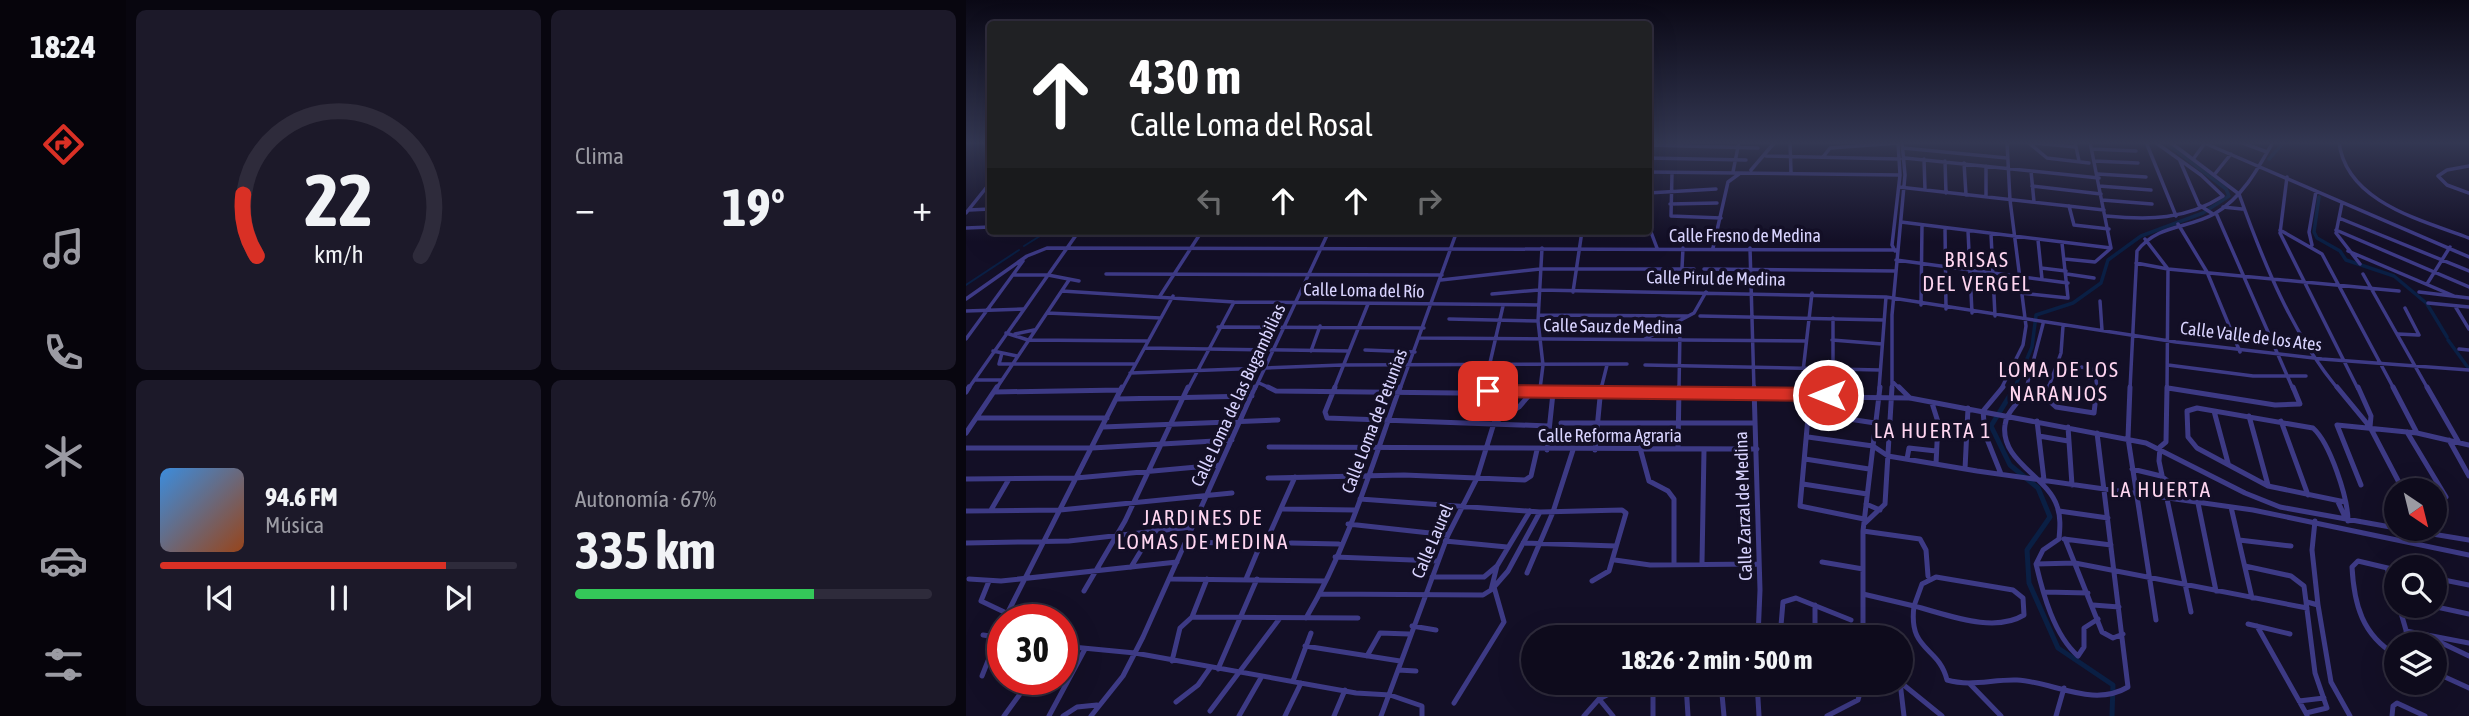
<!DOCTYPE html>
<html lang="es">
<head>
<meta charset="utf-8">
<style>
	:root { --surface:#0e0b1c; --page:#1c1929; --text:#f1f3f6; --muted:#9b9ba3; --line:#2e2b3b; --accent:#d93025 }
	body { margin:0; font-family:"Asap Condensed",sans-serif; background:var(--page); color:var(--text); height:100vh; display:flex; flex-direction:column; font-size:26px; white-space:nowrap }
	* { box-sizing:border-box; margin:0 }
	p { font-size:23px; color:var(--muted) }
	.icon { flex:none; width:38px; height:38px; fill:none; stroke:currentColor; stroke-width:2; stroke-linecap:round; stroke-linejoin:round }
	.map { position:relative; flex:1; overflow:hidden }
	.drawer { display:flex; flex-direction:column; gap:10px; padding:10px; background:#08060f; width:840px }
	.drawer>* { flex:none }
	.guide { position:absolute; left:21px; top:21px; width:665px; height:214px; border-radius:7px; box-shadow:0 7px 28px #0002,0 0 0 2px var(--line); background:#202124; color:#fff; overflow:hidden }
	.needle { width:46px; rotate:145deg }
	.buttons { position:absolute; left:1418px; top:478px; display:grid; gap:14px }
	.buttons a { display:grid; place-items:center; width:63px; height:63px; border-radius:50%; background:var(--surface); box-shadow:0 7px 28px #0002,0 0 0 2px var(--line); font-size:35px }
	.speed { position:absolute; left:21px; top:604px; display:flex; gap:14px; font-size:35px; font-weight:700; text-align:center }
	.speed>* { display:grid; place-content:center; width:91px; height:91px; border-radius:50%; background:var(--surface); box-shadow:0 7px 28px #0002,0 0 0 2px var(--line); line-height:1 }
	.speed .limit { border:10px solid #d22; background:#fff; color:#111 }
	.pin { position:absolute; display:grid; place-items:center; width:60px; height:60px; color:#fff; margin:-30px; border-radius:14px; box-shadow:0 4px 10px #0006 }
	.me { position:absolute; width:77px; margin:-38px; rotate:270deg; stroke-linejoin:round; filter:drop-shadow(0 0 5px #0008) }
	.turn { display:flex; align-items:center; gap:24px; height:147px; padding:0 28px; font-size:32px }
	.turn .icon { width:91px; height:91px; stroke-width:2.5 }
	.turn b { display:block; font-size:49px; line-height:60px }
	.lanes { display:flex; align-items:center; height:66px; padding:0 28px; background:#0003; justify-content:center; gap:35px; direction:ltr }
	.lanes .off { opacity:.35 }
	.big { font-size:52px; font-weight:700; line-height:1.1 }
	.drawer .tile { flex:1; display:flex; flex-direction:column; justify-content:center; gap:10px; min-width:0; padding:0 24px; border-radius:10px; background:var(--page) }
	.drawer .dial { align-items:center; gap:0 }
	.dial svg { height:182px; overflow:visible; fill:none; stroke:var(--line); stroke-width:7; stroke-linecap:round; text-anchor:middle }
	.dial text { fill:var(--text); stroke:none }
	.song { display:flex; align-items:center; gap:21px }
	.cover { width:84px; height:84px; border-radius:10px; background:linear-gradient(135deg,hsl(210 70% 55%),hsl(20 70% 35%)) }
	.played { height:7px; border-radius:4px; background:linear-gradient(90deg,var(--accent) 80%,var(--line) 80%) }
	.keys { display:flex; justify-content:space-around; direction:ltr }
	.heat { display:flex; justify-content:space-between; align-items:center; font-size:38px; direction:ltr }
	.charge { height:10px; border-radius:5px; background:linear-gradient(90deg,#34c759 67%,var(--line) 0) }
	.drawer .tiles { flex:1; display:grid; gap:10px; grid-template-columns:repeat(2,1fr) }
	.trip { position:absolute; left:555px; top:625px; width:392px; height:70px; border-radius:35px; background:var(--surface); box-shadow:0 7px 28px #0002,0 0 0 2px var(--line); font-weight:700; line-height:70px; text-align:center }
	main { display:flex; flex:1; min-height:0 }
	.tabs { display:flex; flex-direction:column; width:126px; justify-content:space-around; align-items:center; background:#06040b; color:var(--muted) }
	.tabs .icon { width:49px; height:49px }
	.tabs .active { color:var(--accent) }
	.tabs b { font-size:32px; color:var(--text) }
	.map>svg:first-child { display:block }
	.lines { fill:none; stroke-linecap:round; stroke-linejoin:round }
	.stream { stroke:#0a1f44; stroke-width:2 }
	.canal-far1 { stroke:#0a1f44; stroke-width:3.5 }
	.canal { stroke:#0a1f44; stroke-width:5 }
	.minor-far1 { stroke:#3d3a85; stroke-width:3.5 }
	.minor { stroke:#3d3a85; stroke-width:5 }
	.route { fill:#d93025; stroke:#8d1f18; stroke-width:2 }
	.labels { text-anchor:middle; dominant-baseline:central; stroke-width:7; stroke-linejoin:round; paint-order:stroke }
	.street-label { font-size:18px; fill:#d9d4ff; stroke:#130f26 }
	.quarter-label { font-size:21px; letter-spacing:2px; fill:#ffd6f0; stroke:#130f26 }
</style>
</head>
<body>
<main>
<nav class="tabs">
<b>18:24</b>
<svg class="icon active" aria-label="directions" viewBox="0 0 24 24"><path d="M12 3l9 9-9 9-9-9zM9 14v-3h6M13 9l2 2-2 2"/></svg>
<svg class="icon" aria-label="music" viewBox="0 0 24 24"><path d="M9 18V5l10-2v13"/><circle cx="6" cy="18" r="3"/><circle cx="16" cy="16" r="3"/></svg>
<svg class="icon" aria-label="phone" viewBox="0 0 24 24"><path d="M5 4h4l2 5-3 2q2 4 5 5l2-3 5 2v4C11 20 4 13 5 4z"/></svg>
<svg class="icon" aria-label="climate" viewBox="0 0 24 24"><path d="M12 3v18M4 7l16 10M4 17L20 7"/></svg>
<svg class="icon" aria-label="car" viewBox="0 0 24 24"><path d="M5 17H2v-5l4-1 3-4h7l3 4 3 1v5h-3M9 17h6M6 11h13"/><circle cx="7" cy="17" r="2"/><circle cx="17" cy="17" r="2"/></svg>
<svg class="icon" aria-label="filters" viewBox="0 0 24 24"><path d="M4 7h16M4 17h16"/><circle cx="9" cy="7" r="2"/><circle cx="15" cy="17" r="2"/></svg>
</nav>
<section class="drawer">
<div class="tiles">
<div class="tile dial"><svg viewBox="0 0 100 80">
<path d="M14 69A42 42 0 1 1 86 69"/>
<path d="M14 69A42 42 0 0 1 8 42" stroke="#d93025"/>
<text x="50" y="56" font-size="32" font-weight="700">22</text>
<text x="50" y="72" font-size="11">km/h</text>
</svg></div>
<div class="tile"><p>Clima</p>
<div class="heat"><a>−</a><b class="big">19°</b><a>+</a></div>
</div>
<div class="tile">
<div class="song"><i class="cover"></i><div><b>94.6 FM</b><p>Música</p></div></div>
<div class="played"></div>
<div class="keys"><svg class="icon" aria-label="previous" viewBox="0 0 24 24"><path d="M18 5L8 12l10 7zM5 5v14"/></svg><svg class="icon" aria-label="pause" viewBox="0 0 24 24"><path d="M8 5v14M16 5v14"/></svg><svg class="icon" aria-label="next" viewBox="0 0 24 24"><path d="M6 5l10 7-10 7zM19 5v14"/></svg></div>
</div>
<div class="tile"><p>Autonomía · 67%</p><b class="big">335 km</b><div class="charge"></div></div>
</div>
</section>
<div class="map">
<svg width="1503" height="716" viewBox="0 0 1503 716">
	<rect width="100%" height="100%" fill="#130f26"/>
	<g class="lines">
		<path class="stream" d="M58,246l24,-15
			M0,285l53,-35"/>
		<path class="canal-far1" d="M1303,159l15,-17
			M1353,197l-5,35 3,6 23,13 6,9 48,16 31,26
			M1461,304l20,33
			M1482,340l21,29
			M1048,389l18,-42 4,-32 37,-12 28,-20 7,-23 33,-24 62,-23 26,-17 -3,-7 -61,-47"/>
		<path class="canal" d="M1049,387l-24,39 19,39 28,23 12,29 -23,33 2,33 29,65 55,37 -1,31"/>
		<path class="minor-far1" d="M824,142l1,30
			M1018,142h27
			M1057,142l53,5
			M1109,142l4,19
			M1124,142l21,106
			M1180,142l30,74
			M1204,142l69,52
			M1236,142l267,115
			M1274,142l27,10
			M1373,142c7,60 82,78 130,96
			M1063,143l18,15 42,5
			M682,145l110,3
			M937,148l104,10
			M1126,149l44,2
			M800,156l134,3
			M857,157l7,-9 68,-5
			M682,158l98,2
			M939,158l194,20
			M1228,158l11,-15
			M958,159l1,31
			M979,161l1,32
			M1128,161l44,2
			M1214,161l19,44 14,9
			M998,163l2,32
			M1020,166v31
			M1503,166l-22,4 -9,6 9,9 22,8
			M785,170l24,-28
			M1065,171l3,31
			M682,172l252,3
			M767,172l6,-30
			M706,173l-1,43 50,2
			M1132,174l48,3
			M1248,175l17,-21
			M1321,177l-7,56 78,156
			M1066,186l69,8
			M1133,186l52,4
			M933,187l205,23
			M682,193l68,-4
			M1273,194c24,67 53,140 99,195
			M1136,200l50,4
			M1376,203l-6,30 24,31
			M704,204l47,-1
			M1103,206l5,19 35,4
			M1257,207l19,2
			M3,210l21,-1
			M0,213l24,-30
			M1250,213l77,176
			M1140,216c43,4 80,4 117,-20l-22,-21 -46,-33
			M1373,218l130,53
			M935,222l210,26
			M682,224l9,24
			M1212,224l29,48 33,80
			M0,228l24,-1
			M979,228l1,81
			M1314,230l42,24 72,135
			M1370,230l133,57
			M1002,231l4,82
			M1025,234l4,82
			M1179,239l23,30 -1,120
			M1072,240l4,39
			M1346,245l-3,-13 7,-41
			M747,248l15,-66 11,-8
			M784,248l4,141
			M929,251l-3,-6 8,-70 -2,-33
			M1382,251l106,45
			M1099,259l30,3 15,-13
			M930,260l172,23
			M1170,263l32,6 231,22
			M716,268l1,-20
			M1075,268l25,3
			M738,269l192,2
			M140,274l336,1
			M1101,274l27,4
			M1397,274l65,115
			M47,275h35l31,6
			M475,280l99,-11h154
			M1461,284l23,-37
			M96,291l172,11 305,3
			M607,292l9,-61
			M1453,292l50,6
			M1055,293l47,5 -6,-55
			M526,294l47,-4 347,7 290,45 146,17 147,11
			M194,296l42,-65
			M0,299l61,-43 20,-8 850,2
			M1134,301l2,29
			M1462,303l41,4
			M955,305l1,-80
			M1489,306l14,23
			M1439,308l14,27
			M0,311l57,-2
			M81,313l114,5
			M573,315l149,1
			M734,316l184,4
			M867,318v50
			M483,319l89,2
			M252,327l206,1
			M40,333l22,7 120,1
			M49,334l19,-4
			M1432,334l20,1
			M454,338l386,3
			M0,339l57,-78
			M679,339l49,-26 12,-21
			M866,340l50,4
			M179,348l203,3
			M1493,349l10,1
			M399,350l50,2
			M27,351l24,5
			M345,351l9,-25
			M36,353l-3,11h136
			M1092,362l37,8 2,19
			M679,365l235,5
			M1202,365l85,11h53
			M164,373l212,-8 285,-1
			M9,380h26
			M293,383l13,6
			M1202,388l6,1
			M2,389l111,-158
			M30,389l73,-109
			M156,389l51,-93
			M222,389l46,-87
			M289,389l74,-158
			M368,389l34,-85
			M434,389l57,-158
			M518,389l19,-83
			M574,389l3,-24 -5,-44 4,-73
			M635,389l6,-24
			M713,389l1,-60
			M835,389l11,-96
			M913,389l7,-92
			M926,389v-8
			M934,389l-8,-8v-66l13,-140 -3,-33
			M1035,389l22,-44 3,-19 -16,-126 -3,-58
			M1060,389l17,-65
			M1082,389l13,-36 2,-27
			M1164,389l7,-138c21,-27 50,-22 77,-37 28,-16 44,-45 59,-72"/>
		<path class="minor" d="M302,387l8,4 634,7 236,45 99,50 35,14 116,21
			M369,387l-10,25 2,6 222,8
			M788,387l6,203 -2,47
			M933,387l11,11
			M1061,387c-5,14 -21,24 -22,38 -5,36 42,51 52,81 4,11 3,22 2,33l-16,11 -7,14c7,30 18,71 42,92l6,-9v-19l14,-9
			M1082,387l-2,11 10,9 38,6 3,-26
			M1164,387l-2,51 28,182
			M1201,387l-1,55 -6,5 -1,14 32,151
			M1371,387l33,40 33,63
			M1392,387l13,29 -1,11
			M1427,387l24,46
			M1461,387l31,54
			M1202,388l107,17 25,-1 -7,-17
			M518,391l1,-4
			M0,392l3,-5
			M28,392l127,-2
			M574,392l1,-5
			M835,395l1,-8
			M844,395l-10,111 64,13
			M151,399l135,-3
			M966,403l6,19 -2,42
			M1248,411l14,52
			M844,413l65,10
			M1283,416l19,69
			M11,418h130
			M1071,421l7,59
			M1315,421l27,74
			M595,423h193
			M137,427l175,-7
			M1102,427l4,58
			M1441,432l39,65
			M0,433l31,-46
			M1073,436l29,5
			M842,437l65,9 15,10 89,15 276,39 216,45
			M1483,440l20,36
			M303,447l488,2
			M0,448h126l140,-8
			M674,448l9,33 19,10 6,8v65
			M712,449l1,-62
			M581,450l6,-57
			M629,450l6,-63
			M839,459l64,10
			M941,459l2,-11 27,3
			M999,469l3,-61
			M1166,469l29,7 37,27 18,88
			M1035,474l-16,-40 -2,-23 20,-24
			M302,478l136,-3 121,5 6,-4 6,-26
			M0,479l110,-1 143,-13
			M837,484l64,10
			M1395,485l-24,-60 80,8 52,12
			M394,499l180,13
			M1372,502l8,17
			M1379,502l-77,-16 -71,-38 -9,-11 -1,-26 10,-3 116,20c17,15 35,70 35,93
			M900,504l14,6
			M1265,507l21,91
			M317,509l72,1
			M25,510l18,-31
			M0,511l94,-1 172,-17
			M1093,511l49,7
			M382,524l100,11
			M898,524l21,-20 7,-117
			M1430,528l73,12
			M897,531l57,8 6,11 2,26
			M1098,539l47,6
			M1099,539l37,93 11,6 10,-4
			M1273,540l52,6
			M479,541l62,6
			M0,543l103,-2 123,-14
			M220,543l80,-1 29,-65
			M325,543l48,1
			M557,543l93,3
			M369,557l103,4
			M649,560l35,5 109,-1
			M856,562l41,7
			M736,563l2,-113
			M1070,564l39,-1 232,45
			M1279,566l46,10 13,10 11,87 12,35 -21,5
			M165,567l22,-36
			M1421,568l9,28
			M1430,570l-38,-9 -6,6c2,37 10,68 44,88
			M561,573l26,-61 20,-62
			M466,577h52l13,-11 33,-55
			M970,577l77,13 10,8 1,17c-31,19 -78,-1 -110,-9l8,-22z
			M1468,578l35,7
			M3,579l32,2 176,-19
			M205,579l154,2
			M280,579l15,-36
			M23,581l-8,20 40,19
			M118,591l41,-70 63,-134
			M1079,592l43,1
			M354,594l163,1 8,-5 6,-24
			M897,594l51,12
			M1341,602l11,3 -6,-55 3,-29
			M849,605v32
			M1127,605l26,2
			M1352,605l13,77 19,34
			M948,606c-6,46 25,40 33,74 24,7 46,-1 70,0 37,2 76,28 111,7l-31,-254
			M1433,606l11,38
			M1466,606l37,8
			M226,617l166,1
			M340,618c42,-71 66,-153 94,-231
			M38,620l118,-233
			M1282,624l42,10
			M446,626l24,4
			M1291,626l50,89
			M1440,631l63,12
			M17,635l20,3
			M743,636l30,1
			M814,637l3,-35 13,-4 55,22
			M897,637v-106l17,-144
			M1463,637l40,19
			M96,646l73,7 221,40 34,2 32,11v10
			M339,646l95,15
			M401,656l13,-23 29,1
			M206,661l8,-33 12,-11 15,-38
			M252,669l39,-90
			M432,670l18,1
			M1468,672l35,16
			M16,676l21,-53
			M327,681l18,-48
			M791,682l2,34
			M934,682l42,34
			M934,682l4,34
			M755,683l3,33
			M720,684l2,32
			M1004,684l31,32
			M687,688v28
			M633,699l14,17
			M1333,701l25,-3
			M210,702l22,-17 12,-17
			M488,703l50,-81 -10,-35 14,-16 32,-59 82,-2 4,3 -17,58 -17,10
			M244,711l70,-93
			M38,716l27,-37
			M83,716l36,-67
			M97,716l14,-9 20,-2
			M125,716l32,-40 20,-39 112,-250
			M273,716l23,-40
			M319,716l16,-33
			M368,716l11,-26
			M415,716l67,-181 29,-57 17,-55 25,-16 12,-14
			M618,716l15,-17 12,-6 112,-11
			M861,716l31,-16 5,-18
			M1090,716l8,-28
			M1426,716l1,-10 4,-3 28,13"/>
	</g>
	<linearGradient id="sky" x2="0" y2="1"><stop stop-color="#0a0815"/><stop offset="0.59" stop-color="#333752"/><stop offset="1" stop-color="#333752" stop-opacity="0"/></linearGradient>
	<rect width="1503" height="242" fill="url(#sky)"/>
	<path class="route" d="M522,385l340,3 8,7 -8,6 -340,-4 -8,-6z"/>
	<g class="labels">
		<g class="street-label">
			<text x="779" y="235">Calle Fresno de Medina</text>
			<text transform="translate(750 278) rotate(1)">Calle Pirul de Medina</text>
			<text transform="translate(398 290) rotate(1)">Calle Loma del Río</text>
			<text transform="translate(647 326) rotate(1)">Calle Sauz de Medina</text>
			<text transform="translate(1285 336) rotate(7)">Calle Valle de los Ates</text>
			<text transform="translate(272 395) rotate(-65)">Calle Loma de las Bugambilias</text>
			<text transform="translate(408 421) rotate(-69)">Calle Loma de Petunias</text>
			<text x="644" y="435">Calle Reforma Agraria</text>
			<text transform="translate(777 506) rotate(-92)">Calle Zarzal de Medina</text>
			<text transform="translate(466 541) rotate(-67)">Calle Laurel</text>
		</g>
		<g class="quarter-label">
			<text x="1011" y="259">BRISAS<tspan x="1011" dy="24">DEL VERGEL</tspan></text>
			<text x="1093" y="369">LOMA DE LOS<tspan x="1093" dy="24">NARANJOS</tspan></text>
			<text x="967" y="430">LA HUERTA 1</text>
			<text x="1195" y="489">LA HUERTA</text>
			<text x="237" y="517">JARDINES DE<tspan x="237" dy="24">LOMAS DE MEDINA</tspan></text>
		</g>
	</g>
</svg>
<div class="buttons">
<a><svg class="needle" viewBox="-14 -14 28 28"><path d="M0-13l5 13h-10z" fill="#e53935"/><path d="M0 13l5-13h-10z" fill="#9b9ba3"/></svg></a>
<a><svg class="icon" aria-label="search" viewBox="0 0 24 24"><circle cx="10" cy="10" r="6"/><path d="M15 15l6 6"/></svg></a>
<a><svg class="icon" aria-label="layers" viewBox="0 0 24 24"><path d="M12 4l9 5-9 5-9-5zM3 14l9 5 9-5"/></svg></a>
</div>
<div class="speed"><div class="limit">30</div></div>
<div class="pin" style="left:522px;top:391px;background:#d93025"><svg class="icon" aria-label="arrive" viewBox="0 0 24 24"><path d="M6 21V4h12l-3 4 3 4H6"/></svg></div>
<svg class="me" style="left:862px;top:395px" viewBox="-20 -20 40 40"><circle r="17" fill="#d93025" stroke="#fff" stroke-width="3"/><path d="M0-11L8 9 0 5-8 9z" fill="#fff"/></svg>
<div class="trip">18:26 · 2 min · 500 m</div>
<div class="guide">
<div class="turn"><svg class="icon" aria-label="ahead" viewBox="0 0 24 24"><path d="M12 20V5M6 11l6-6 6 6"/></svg><div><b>430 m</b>Calle Loma del Rosal</div></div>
<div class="lanes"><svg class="icon off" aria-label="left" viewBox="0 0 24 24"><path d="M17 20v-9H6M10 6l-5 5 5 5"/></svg><svg class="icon" aria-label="ahead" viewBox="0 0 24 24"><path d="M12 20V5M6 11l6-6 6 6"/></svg><svg class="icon" aria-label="ahead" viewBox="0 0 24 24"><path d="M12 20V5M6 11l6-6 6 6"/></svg><svg class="icon off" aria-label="right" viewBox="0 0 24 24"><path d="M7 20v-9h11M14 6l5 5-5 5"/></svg></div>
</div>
</div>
</main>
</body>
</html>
